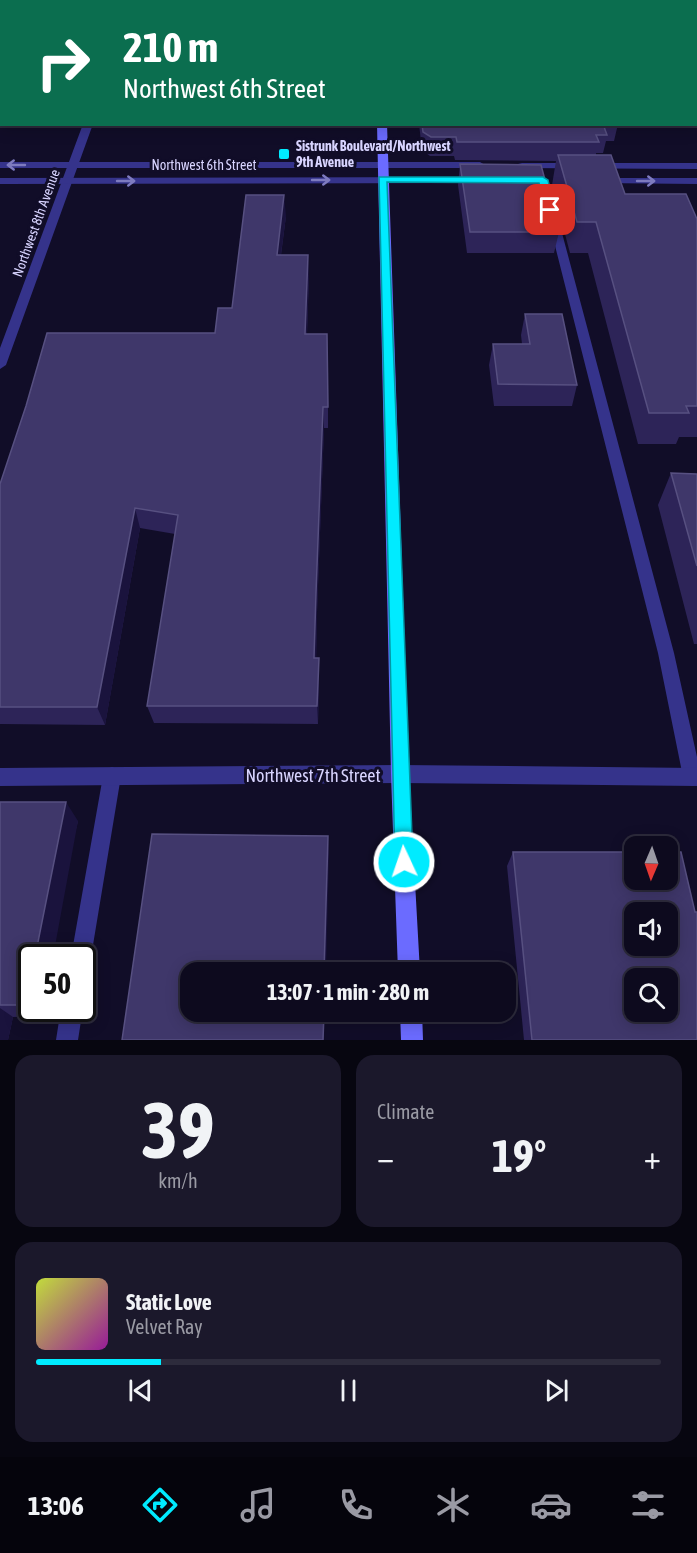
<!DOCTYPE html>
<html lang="en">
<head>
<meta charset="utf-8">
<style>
	:root { --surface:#0d0a1e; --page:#1b182b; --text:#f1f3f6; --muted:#9a9aa4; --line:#2d2b3c; --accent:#00ebff }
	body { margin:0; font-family:"Asap Condensed",sans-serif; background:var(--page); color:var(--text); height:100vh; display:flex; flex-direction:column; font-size:22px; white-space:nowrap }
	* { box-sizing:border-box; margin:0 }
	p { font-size:20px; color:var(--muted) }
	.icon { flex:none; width:33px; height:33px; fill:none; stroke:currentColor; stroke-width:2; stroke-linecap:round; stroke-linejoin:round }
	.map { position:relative; height:1040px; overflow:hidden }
	.panel { display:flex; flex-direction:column; gap:15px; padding:15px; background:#070610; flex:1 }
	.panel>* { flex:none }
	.top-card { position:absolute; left:0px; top:0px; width:698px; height:126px; box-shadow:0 3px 15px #0003,0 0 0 2px var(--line); background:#0b6e4f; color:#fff; overflow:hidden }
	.needle { width:39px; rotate:182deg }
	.controls { position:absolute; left:624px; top:836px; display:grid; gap:12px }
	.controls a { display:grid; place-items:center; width:54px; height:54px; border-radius:12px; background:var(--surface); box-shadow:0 3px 15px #0003,0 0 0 2px var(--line); font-size:30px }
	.speed { position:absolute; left:18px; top:944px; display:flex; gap:12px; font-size:30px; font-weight:700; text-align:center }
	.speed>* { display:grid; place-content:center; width:78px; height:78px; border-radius:50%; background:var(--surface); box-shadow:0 3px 15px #0003,0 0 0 2px var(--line); line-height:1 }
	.speed .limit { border:3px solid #111; border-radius:9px; background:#fff; color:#111 }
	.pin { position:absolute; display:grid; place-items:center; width:51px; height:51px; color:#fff; margin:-26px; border-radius:12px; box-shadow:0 3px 9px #0006 }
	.me { position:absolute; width:66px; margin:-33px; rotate:357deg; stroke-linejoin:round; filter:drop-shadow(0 0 4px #0008) }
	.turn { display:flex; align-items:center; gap:21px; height:126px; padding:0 24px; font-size:27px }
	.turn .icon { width:78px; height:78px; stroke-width:2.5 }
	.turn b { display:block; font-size:42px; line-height:51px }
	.big { font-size:45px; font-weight:700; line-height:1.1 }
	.panel .tile { flex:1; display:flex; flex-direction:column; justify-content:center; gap:9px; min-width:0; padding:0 21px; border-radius:18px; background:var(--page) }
	.panel .dial { align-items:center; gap:0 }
	.dial b { font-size:78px; line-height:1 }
	.song { display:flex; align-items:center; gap:18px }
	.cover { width:72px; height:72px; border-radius:9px; background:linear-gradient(135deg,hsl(70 70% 55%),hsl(300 70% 35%)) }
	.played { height:6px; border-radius:3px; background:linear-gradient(90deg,var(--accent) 20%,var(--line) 20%) }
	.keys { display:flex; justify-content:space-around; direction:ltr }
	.heat { display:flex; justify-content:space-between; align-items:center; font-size:33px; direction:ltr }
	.panel .tiles { flex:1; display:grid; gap:15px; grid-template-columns:1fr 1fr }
	.tile:last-child { grid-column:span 2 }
	.trip { position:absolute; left:180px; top:962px; width:336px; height:60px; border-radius:18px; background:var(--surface); box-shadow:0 3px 15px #0003,0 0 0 2px var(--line); font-weight:700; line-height:60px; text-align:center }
	.menu { display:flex; height:96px; justify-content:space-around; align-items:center; background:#05040c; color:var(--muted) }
	.menu .icon { width:42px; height:42px }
	.menu .on { color:var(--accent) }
	.menu b { font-size:27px; color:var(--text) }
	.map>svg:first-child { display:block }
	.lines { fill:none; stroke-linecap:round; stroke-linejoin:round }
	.service { fill:#35338b; fill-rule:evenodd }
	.minor { fill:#35338b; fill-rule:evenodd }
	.tertiary { fill:#35338b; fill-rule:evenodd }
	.secondary { fill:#6b6bff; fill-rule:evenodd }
	.wall { fill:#2d2458 }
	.shaded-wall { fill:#1a133d }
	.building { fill:#3f376a; stroke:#575081; stroke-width:1.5; fill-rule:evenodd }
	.oneway { stroke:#7e7bbf }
	.route { fill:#00ebff; stroke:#0099a6; stroke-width:1.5 }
	.poi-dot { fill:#00ebff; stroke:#110d28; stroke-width:2 }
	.labels { text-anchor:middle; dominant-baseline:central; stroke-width:6; stroke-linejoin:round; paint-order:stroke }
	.far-poi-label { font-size:14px; font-weight:bold; fill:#d8d4ff; stroke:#110d28; text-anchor:start }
	.far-street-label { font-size:14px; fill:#d8d4ff; stroke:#110d28 }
	.near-street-label { font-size:18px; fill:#d8d4ff; stroke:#110d28 }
</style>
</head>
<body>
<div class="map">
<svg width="697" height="1040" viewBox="0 0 697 1040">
	<rect width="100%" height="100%" fill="#110d28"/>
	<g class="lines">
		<path class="service" d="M553,215l5,3 116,435 23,104v27l-5,2 -7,-3 -2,-6 -25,-124 -110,-435z
			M112,767l7,3 2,6 -30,181 -3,7 -6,3v-10h-11l32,-181 2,-6z
			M82,1007l1,1 -5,32h-22l5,-32z"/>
		<path class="minor" d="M127,0h8v2h-8z
			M647,0h8v2h-8z
			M696,29h1v6h-1z
			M696,87h1v8h-1z
			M83,124h10l-87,241 -6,4v-21z
			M400,765l297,3v18l-297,-3 -400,3v-18z"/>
		<path class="tertiary" d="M0,162h480l5,3 -5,3h-480z
			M522,163h175v6l-179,-1v-4z
			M0,178l478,-1 5,3 -5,3 -478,1z
			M601,178h96v6l-100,-1v-4z"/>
		<path class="secondary" d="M377,0h8v2h-8z
			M377,124h10l22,650 11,198h-22l-7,-198z
			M400,1011h22l1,29h-22z"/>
	</g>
	<path class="wall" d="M684,0h13v27h-1v-25h-12z
		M2,50v19l-2,-1v-15z
		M419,124h199l-4,17h-8l-3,12h-7v2l29,39 72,25v218h-18l-3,7h-38l-50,-191h-18l-18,-68 4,-24 -101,-1 -1,-4h-24l-8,-6z
		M460,164l99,68 -5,21h-87l-9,-68z
		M286,216l-5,39 28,21 -2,58 21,21v73h-4l-7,184 -1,46h3v19l-1,47 -164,-1 -7,-17 28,-172 -35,-6 -35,197 -105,-1v-240l215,-151 17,-25z
		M525,314l52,71 -5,21h-78l-5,-41 4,-21h29l-1,-9z
		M671,473l26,1v170h-3l-36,-139z
		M0,802l78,19 -46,187h11l-1,8 -29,1 -5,23h-8z
		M513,852l184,188h-173l-17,-174z"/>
	<path class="shaded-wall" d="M284,195l2,21 -8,60 -1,-21z
		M308,255l1,21 -3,79 -1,-21z
		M323,407l1,21 -7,184 -1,65 -2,-19 2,-65z
		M135,508l5,20 -35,197 -8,-18z
		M319,658v19l-1,47 -1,-18z
		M66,802l12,19 -25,136h-18z
		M328,836l1,18 -3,118h-2z
		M32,977v31h11l-1,8 -16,-11z
		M0,1008l13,9 -5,23h-8z
		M324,1011h1l-1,29h-1z"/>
	<path class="building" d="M18,0h79l-1,2h-79z
		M163,0h69l-1,2h-68z
		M535,0h27l1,2h-27z
		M691,0h6v11l-1,-2v-7h-4z
		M422,124h181l4,11h-11l3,7h-142l-1,-5h-25l-8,-5z
		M558,155h53l14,39h61l11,25v187h-11l3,7h-40l-53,-191h-19z
		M460,164l81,1 18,67h-89z
		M246,195h38l-7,60h31l-3,79h22l1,73h-5l-7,186 -2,65h5l-2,48h-170l31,-191 -43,-7 -38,199h-97v-223l26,-78 21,-73h168l3,-25h14z
		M525,314h37l15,71 -79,-1 -5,-40h37z
		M671,473l26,1v92z
		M0,802h66l-31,155h-3v20l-6,28h-26z
		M152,834l176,2 -4,136h-134v39h134l-1,29h-201z
		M513,852h121v27h34v-27h13l14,60h2v128h-165zM634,912h34v33h-34zM634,978h34v33h-34z"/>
	<defs><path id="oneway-shaft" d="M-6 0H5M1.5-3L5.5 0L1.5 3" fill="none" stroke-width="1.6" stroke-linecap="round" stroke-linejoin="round" transform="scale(1.5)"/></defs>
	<g class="oneway">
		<use href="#oneway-shaft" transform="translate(16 165) rotate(-180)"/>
		<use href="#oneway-shaft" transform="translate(321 180)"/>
		<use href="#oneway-shaft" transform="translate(126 181)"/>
		<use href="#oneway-shaft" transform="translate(646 181)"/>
	</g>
	<path class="route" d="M379,177h164l5,3 7,30 -5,3 -5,-3 -6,-27 -152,-1 26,680 -3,7 -6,2 -6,-2 -3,-7z"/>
	<rect class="poi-dot" x="278" y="148" width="12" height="12" rx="3"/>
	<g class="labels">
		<g class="far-poi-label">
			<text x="296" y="146">Sistrunk Boulevard/Northwest<tspan x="296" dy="16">9th Avenue</tspan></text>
		</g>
		<g class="far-street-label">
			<text x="204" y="165">Northwest 6th Street</text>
			<text transform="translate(36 223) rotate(-70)">Northwest 8th Avenue</text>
		</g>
		<g class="near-street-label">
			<text x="313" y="775">Northwest 7th Street</text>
		</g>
	</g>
</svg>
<div class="controls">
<a><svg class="needle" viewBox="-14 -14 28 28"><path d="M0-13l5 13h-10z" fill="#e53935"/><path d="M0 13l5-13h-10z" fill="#9a9aa4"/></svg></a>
<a><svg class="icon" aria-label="sound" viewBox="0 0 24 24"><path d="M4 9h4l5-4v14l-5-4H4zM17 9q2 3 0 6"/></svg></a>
<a><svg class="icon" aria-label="search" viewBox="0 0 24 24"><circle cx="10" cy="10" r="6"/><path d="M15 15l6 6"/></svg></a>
</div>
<div class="speed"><div class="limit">50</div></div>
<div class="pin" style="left:550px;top:210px;background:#d93025"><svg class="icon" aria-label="arrive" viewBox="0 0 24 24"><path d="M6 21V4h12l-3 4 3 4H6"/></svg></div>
<svg class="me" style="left:404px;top:862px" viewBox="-20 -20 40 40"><circle r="17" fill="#00ebff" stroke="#fff" stroke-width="3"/><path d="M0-11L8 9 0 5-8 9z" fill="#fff"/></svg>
<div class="trip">13:07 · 1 min · 280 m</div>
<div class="top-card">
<div class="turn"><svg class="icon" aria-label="right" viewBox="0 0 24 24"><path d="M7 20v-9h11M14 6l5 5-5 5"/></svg><div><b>210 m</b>Northwest 6th Street</div></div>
</div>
</div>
<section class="panel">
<div class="tiles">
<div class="tile dial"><b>39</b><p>km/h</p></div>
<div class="tile"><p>Climate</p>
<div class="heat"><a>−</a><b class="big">19°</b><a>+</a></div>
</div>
<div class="tile">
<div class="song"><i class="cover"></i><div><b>Static Love</b><p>Velvet Ray</p></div></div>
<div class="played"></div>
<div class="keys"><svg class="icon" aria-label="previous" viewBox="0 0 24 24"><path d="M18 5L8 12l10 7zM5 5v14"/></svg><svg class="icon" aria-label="pause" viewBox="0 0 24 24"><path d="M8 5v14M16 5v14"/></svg><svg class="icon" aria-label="next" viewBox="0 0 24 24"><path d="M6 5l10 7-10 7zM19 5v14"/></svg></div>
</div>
</div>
</section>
<nav class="menu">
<b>13:06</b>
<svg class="icon on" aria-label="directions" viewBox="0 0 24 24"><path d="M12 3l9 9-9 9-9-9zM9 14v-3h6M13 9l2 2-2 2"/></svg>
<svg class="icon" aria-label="music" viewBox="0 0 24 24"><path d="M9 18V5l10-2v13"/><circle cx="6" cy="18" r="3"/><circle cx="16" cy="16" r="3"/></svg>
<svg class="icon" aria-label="phone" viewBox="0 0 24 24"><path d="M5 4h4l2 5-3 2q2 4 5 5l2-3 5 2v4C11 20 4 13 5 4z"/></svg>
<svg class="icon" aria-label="climate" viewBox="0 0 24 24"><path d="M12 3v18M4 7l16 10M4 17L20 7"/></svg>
<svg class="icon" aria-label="car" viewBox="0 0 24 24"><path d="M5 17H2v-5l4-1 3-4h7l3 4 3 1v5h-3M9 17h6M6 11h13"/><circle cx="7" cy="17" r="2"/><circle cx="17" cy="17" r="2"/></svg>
<svg class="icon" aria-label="filters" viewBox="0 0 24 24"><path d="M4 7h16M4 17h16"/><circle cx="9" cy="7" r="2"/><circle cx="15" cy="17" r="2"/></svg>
</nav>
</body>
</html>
